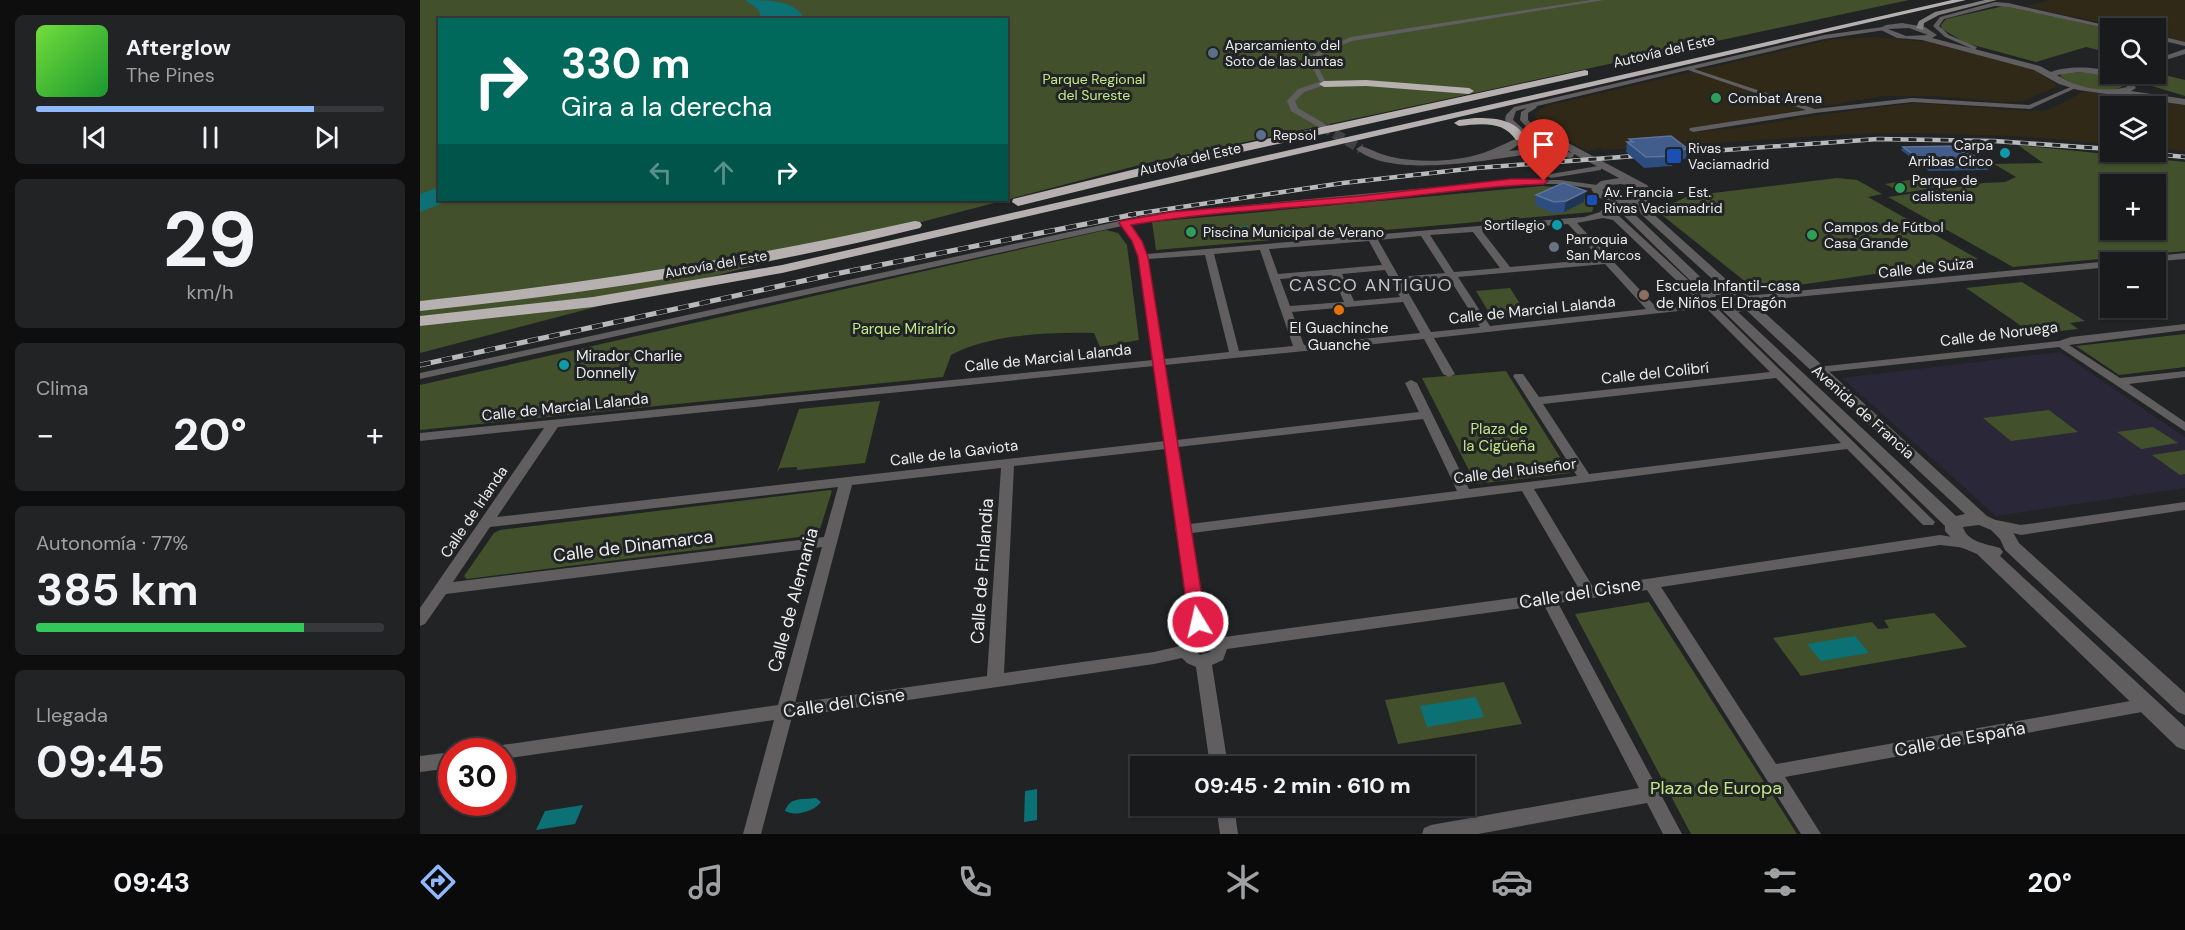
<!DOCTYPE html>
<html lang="es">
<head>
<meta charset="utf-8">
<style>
	:root { --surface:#191a1c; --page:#222325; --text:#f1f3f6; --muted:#9fa1a3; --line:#37383b; --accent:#8fb8fd }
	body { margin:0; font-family:"DM Sans",sans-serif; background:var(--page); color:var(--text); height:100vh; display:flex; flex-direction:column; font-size:22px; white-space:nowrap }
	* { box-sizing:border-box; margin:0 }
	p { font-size:20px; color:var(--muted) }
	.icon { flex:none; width:33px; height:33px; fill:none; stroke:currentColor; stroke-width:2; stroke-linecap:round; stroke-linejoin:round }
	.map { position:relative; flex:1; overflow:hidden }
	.side { display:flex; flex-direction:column; gap:15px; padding:15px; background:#0e0e0f; width:420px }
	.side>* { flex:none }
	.banner { position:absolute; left:18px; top:18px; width:570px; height:183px; border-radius:0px; box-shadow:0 2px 4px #0004,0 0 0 2px var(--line); background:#00695c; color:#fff; overflow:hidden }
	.controls { position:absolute; left:1680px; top:18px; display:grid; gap:12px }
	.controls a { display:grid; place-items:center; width:66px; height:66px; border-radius:0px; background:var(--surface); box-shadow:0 2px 4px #0004,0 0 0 2px var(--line); font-size:30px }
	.speed { position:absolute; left:18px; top:738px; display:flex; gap:12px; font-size:30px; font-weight:700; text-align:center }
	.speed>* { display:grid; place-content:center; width:78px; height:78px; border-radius:50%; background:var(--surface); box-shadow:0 2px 4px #0004,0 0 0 2px var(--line); line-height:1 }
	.speed .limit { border:9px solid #d22; background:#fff; color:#111 }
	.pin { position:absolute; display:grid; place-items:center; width:51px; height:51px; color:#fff; margin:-62px -26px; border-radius:50% 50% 50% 0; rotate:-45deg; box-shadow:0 0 6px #0007 }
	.pin .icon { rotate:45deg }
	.me { position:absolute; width:66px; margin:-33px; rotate:351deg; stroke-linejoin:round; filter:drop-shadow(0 0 4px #0008) }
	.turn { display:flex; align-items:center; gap:21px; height:126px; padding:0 24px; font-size:27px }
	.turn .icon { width:78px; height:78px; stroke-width:2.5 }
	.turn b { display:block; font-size:42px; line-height:51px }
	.lanes { display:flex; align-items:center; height:57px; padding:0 24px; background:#0003; justify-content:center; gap:30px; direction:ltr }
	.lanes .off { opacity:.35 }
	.big { font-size:45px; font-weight:700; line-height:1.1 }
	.side .tile { flex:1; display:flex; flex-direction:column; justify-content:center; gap:9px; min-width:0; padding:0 21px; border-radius:9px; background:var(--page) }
	.side .dial { align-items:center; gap:0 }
	.dial b { font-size:78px; line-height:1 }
	.song { display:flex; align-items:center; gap:18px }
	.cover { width:72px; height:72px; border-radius:9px; background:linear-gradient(135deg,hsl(100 70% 55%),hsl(130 70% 35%)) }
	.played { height:6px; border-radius:3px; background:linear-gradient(90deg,var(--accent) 80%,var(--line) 80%) }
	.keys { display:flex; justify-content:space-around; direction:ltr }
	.heat { display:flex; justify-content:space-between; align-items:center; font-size:33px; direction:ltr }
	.charge { height:9px; border-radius:4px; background:linear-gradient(90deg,#34c759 77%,var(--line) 0) }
	.trip { position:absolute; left:710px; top:756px; width:345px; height:60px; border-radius:0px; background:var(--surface); box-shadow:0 2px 4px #0004,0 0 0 2px var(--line); font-weight:700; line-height:60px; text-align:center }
	.dock { display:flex; height:96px; justify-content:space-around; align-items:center; background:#0a0a0b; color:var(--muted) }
	.dock .icon { width:42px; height:42px }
	.dock .active { color:var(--accent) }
	.dock b { font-size:27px; color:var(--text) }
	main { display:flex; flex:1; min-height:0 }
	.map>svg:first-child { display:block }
	.industrial { fill:#312918 }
	.education { fill:#2a2738 }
	.green { fill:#42512b; fill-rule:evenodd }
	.water { fill:#0b7175 }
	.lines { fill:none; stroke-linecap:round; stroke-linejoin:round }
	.tertiary-tunnel { stroke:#3f4143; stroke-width:10; stroke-dasharray:10 4.5; stroke-linecap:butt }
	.minor { fill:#605e5e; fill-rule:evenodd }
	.tertiary { fill:#605e5e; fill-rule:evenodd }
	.secondary { fill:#83807f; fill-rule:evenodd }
	.motorway { fill:#b6b1b0; fill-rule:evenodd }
	.rail-far1-casing { stroke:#b8b9bb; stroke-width:4.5 }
	.rail-casing { stroke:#b8b9bb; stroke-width:5 }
	.rail-far1 { stroke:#212325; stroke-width:3; stroke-dasharray:8; stroke-linecap:butt }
	.rail { stroke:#212325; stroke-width:4; stroke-dasharray:11; stroke-linecap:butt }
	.wall { fill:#2d4c7f }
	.shaded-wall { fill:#203456 }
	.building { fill:#425d8b; stroke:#5c749b; stroke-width:1.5 }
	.route { fill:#e11d48; stroke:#92132f; stroke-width:1.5 }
	.service-dot { fill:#5c6f8a; stroke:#212325; stroke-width:2 }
	.leisure-dot { fill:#2e9e5b; stroke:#212325; stroke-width:2 }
	.culture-dot { fill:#0f9aa8; stroke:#212325; stroke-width:2 }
	.transit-dot { fill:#1a4fb4; stroke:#212325; stroke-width:2 }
	.worship-dot { fill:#6b7280; stroke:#212325; stroke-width:2 }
	.education-dot { fill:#8d6e63; stroke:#212325; stroke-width:2 }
	.food-dot { fill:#e8710a; stroke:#212325; stroke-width:2 }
	.labels { text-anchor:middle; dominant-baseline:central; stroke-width:6; stroke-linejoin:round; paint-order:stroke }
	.far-poi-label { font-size:14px; fill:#ebecee; stroke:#212325; text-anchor:start }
	.far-street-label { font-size:14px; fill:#ebecee; stroke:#212325 }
	.far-park-label { font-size:14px; fill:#c1e987; stroke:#212325 }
	.street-label { font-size:15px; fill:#ebecee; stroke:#212325 }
	.poi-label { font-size:15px; fill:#ebecee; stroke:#212325; text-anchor:start }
	.park-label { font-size:15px; fill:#c1e987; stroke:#212325 }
	.quarter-label { font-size:18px; letter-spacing:1.5px; fill:#c4c6ca; stroke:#212325 }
	.near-street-label { font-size:18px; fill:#ebecee; stroke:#212325 }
	.near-park-label { font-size:18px; fill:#c1e987; stroke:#212325 }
</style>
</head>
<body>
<main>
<section class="side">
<div class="tile">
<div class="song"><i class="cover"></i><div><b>Afterglow</b><p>The Pines</p></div></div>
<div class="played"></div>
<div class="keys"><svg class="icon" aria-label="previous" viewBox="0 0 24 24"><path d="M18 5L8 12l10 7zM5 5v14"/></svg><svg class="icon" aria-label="pause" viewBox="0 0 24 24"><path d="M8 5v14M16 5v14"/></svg><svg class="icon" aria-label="next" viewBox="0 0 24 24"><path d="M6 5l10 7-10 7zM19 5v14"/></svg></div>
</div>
<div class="tile dial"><b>29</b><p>km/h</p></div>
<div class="tile"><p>Clima</p>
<div class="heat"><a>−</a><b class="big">20°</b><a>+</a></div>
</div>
<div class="tile"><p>Autonomía · 77%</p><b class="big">385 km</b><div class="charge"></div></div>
<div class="tile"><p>Llegada</p><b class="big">09:45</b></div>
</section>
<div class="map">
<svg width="1765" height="834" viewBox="0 0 1765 834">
	<rect width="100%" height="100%" fill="#212325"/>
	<path class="industrial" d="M1631,0h134v42l-29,-7v-7h-31l-100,-22z
		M1458,37l50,5 106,28 22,14v3l-32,14 -19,1 -72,-6h-49l-197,33 9,3 49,-5 74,-12 96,-12 116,8 17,-1 35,-18h9l93,13v46l-29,-3v-42h-46v38l-96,-8 -100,-3 -61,1 -250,16 -3,-2 -12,3 -37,-20 -15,-10 -1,-8 11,-7 287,-67z"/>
	<path class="education" d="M1640,352l125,85v51l-189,28 -154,-138z"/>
	<path class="green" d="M0,0h1489l-762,163 -727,190zM20,20h566v180h-566z
		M1584,6l106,23v24l-24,-6 -50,15 -70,-19 -24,-14 -1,-4 5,-6z
		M1661,72l20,2 24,11c-14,11 -52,3 -65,-9l2,-2z
		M1737,73l28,7v16l-43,-13 1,-4z
		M1598,145l167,17v89l-172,16 -125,-70 96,-14 21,-1 11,-5 -22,-13 49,-1zM1690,184h46v46h-46z
		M1417,178l20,2 25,14 -14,3 110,62 -221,32 -100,-80 31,-15z
		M1495,179l26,4 4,3 -42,7 -18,-9z
		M1122,186c20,1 37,2 53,16l-3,10 -436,38 -4,-28z
		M686,230l12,3 9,12 12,95 -39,7 -6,-14c-44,-1 -103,1 -143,22l-8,22 -523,53v-45z
		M1602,282l63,39 -15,2 8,6 -45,5 -67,-46z
		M1090,288l18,28 -35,3 -17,-28z
		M1765,334v33l-66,8 -43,-29z
		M1086,371l64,102 -94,11 -54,-106z
		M460,401l-15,62 -68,7v-3l-17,1 -3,4 22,-63z
		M1629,410l29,22 -67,9 -28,-23z
		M1733,427l25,16 -37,6 -24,-17z
		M1765,450v24l-5,1 -28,-20z
		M410,490l2,1 -13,41 -4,3 -348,44 -3,-3 30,-43 6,-3z
		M1229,602l129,202 19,30h-106l-116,-220z
		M1514,613l33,34 -166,29 -28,-38 99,-16 6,7 11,-1 -5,-8z
		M1084,682l18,42 -124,20 -13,-44z"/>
	<path class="water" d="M325,0c19,0 47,0 57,15l-3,4h-37l-4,-10z
		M19,187l1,13h11l-31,12v-18z
		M828,226l3,9 -41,4 -2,-9z
		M1435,636l14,17 -48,8 -14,-17z
		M1056,697l8,20 -57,10 -7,-21z
		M617,789v31l-13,2 1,-31z
		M396,798l5,4c-6,9 -26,15 -36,9 5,-15 18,-11 31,-13z
		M163,805l-8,19 -39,6 9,-19z"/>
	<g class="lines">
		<path class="tertiary-tunnel" d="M902,126l39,23"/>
		<path class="minor" d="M1171,0h13l-252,41 -25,10 -13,9 13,24 -3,2 -3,-2 -13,-25 15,-10 28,-12z
			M1575,2l13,1 110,25 -8,1 -102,-22 -13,-1 -51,13 -5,7 10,9 28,12 -2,3 -30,-13 -12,-11 7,-9z
			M1463,27l2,3 -61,9 -130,30 121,40 97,-11 117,7 46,-20 5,1 -50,23 -118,-7 -97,11 -122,19 -4,-2 1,-2 116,-18 -118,-40 -151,36 -1,2 -8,5v7l14,13v4h-6l-16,-17 1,-8 6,-4 -11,3 -3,9 16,14v4h-6l-18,-18 1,-5 8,-8 310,-72z
			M1736,35l29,7v4l-29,-7z
			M1178,166h3v4l-50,8 -4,-2 4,-2z
			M1091,180h49l37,5 4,2 -4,2 -37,-5h-49l-359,36 -22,5 12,16 5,13 437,-37 16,-5 10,-13h6l1,2 -9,13 11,2 92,85 8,1 1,2 -4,3 219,215 -2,3h-10l-76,-76 -313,40 59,98 347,-52 31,5 2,3 -2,3 -5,2 -26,-3 -279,42 115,177 371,-66 6,2 2,5 -2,5 -368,67 36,57h-20l-154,-244 -89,13 124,231h-19l-16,-31 -169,31h-56l2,-6 7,-3 208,-37 -95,-183 -317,44 -4,11 -11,5 16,101h-18l-14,-99 -9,-4 -5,-5 -28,6 -362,53 -31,117h-18l31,-114 -272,39v-7h-8l2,-5 6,-2 276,-40 44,-158 -376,47 -21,30 -5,2v-18l124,-180 -124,13v-8l733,-73 -15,-103 -6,-16 -10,-15 -702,153v-6l732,-159zM1183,218l10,2 87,83 -43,5 -80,-85zM1148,224l32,35 -90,8 -28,-36zM1053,232l27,36 -46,4 -24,-37zM1001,236l24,37 -46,4 -21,-37zM949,241l13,24 -104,9 -9,-25zM840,250l33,96 -54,5 -25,-97zM785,255l24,97 -65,7 -16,-100zM1185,264l41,45 -156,17 -32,-49zM965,270l15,27 -46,4 -12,-27zM912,275l12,27 -54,4 -10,-27zM1029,278l31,49 -49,5 -29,-50zM983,302l17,31 -116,12 -12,-33zM1286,308l64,64 -231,25 -16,-23h-8l-2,2 64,100 -108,13 -52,-106 -6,-3 -6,3 14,29 -242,28 -12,-75 259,-26 19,35 6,3 6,-3 -21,-36zM734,366l11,75 -668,76 61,-90zM1356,378l65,65 -252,31 -46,-70zM1003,419l34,72 -267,33 -12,-77zM746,449l11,78 -2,3 3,3 14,99 -9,5 -3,9 -26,6 -150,21 10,-207zM581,468l-14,208 -192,27 57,-218zM418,487l-14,50 -371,45 37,-55zM1102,491l57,98 -355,48 -5,-5 -12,-2 -15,-97zM782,641l7,1 3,3 -2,7 -10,3 -6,-5 2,-5z
			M1765,253v6l-36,3h-28l5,-3z
			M1690,261l4,1h-4v5l-365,35 -5,-3 5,-3z
			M1765,324v6l-116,15 51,33 65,-7v6l-56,7 56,38v9l-126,-84 -242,26 -6,-3 6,-3 242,-26 12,-4z
			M1765,502v8l-164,25 -30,-7 -2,-3 2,-3 5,-2 25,5z
			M32,752v16l-32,4v-16z
			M796,806h18l4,28h-18z"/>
		<path class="tertiary" d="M1482,23l23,4 12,8 -5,3 108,28 11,6c21,-9 75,-5 85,16l-5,3 54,8v6l-107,-15 -19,-6 -25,-14 -112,-30 -25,-2 -18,-9 7,-4zM1489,28l19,7 -22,1 -18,-7zM1660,72l21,3 25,9 1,3c-22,6 -51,1 -70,-12z
			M1765,49v5l-29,9v-4z
			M899,82l9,2 -24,8 -9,9 3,7 27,16 2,2 -5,3 -31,-18 -4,-10 11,-12z
			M1119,132l18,5 90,48 8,9 -10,9 4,7 89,80 11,6 4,6 234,214 23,11 9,16 166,150v22l-7,-3 -173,-162 -5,-11 -9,-9 -12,-5 -16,2c4,15 24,17 37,21l3,4 -3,4 185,171v23l-8,-3 -200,-193 -17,-7 -15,-16v-5l-222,-215 -18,-9 -1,-8 -92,-90 -16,-8 -5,-7 10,-8 18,-3 -45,-24 -1,3 -3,1 -21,-5h-12c-45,6 -144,27 -181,-4l5,-3c10,3 20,9 31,11 27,6 64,5 91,-4 21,-7 35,-18 56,-21zM1119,138l12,3 21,12 -23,-6 -40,4 18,-12zM1201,184l14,3 9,7c-13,10 -31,7 -42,-4l8,-5zM1216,205l5,9 80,73 -8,2 -87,-83zM1296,295h13l11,8 -13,1 -12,-6zM1326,310l219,204 -9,2 -218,-204z"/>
		<path class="secondary" d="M1565,0h12l-58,15 -15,8 -1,7 -7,-2 3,-7 16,-9z"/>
		<path class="motorway" d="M1532,0h14l-1184,273 -189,34 -173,19v-10l173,-19 189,-32z
			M1165,70l3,1v4l-391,87 -179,44 -6,-4 1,-3 184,-45z
			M946,80l103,8 5,3 -5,3 -103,-8 -42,1 -5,-3 5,-3z
			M1055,118c21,0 40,1 51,20l-2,2h-8c-13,-20 -36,-16 -57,-14l-5,-3 5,-3z
			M495,221l5,1 2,3 -2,3c-164,41 -332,65 -500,83v-10c167,-17 331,-44 495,-80z"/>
		<g class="rail-far1-casing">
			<path id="rail-far1" d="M1713,152l52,5
				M1249,154l209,-15 116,2 116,8
				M708,215l215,-32 133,-15 172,-13"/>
		</g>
		<g class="rail-casing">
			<path id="rail" d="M0,365l410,-90 306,-61"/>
		</g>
		<use href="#rail-far1" class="rail-far1"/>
		<use href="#rail" class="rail"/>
	</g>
	<path class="wall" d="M1209,139l59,10 -2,10 -12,1 -2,6 -28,2 -18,-16 1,-10h2z
		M1483,147l87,20 -2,3 -59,1 -28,-21z
		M1116,195l48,7 -20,10 -11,1 -18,-8z"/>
	<path class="shaded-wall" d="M1166,191l-2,11 -20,10 2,-11z"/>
	<path class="building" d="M1251,136l17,13 -21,2 7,5 -28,1 -19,-15h6l-4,-3z
		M1540,146l30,21h-60l-27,-20z
		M1143,183l23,8 -20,10 -12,1 -18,-7z"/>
	<path class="route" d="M1091,179h33l4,2 -4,3c-63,2 -124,12 -186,18 -76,7 -152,10 -227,23l11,16 6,16 58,365 -2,5 -6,2 -6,-2 -3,-5 -51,-365 -6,-16 -13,-18 2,-2 50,-9 189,-16z"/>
	<g class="service-dot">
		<circle cx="793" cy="53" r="6"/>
		<circle cx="841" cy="135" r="6"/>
	</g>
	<g class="leisure-dot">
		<circle cx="1296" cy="98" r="6"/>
		<circle cx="1480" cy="188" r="6"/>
		<circle cx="771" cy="232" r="6"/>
		<circle cx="1392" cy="235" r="6"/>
	</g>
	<g class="culture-dot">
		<circle cx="1585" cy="153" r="6"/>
		<circle cx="1137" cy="225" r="6"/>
		<circle cx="144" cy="365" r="6"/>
	</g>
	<g class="transit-dot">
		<rect x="1246" y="148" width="16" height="16" rx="3"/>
		<rect x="1166" y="194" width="12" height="12" rx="3"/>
	</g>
	<circle class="worship-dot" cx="1134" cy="247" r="6"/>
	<circle class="education-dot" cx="1224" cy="295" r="6"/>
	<circle class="food-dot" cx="919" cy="310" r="6"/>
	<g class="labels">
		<g class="far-poi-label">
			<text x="805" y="45">Aparcamiento del<tspan x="805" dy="16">Soto de las Juntas</tspan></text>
			<text x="1308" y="98">Combat Arena</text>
			<text x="853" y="135">Repsol</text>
			<text x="1573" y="145" text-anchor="end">Carpa<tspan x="1573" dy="16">Arribas Circo</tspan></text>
			<text x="1268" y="148">Rivas<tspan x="1268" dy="16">Vaciamadrid</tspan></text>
			<text x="1492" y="180">Parque de<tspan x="1492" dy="16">calistenia</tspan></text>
			<text x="1184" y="192">Av. Francia - Est.<tspan x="1184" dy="16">Rivas Vaciamadrid</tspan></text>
			<text x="1125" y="225" text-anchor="end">Sortilegio</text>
			<text x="1404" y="227">Campos de Fútbol<tspan x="1404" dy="16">Casa Grande</tspan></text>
			<text x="783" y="232">Piscina Municipal de Verano</text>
			<text x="1146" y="239">Parroquia<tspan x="1146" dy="16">San Marcos</tspan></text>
		</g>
		<g class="far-street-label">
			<text transform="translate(1244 51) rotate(-13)">Autovía del Este</text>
			<text transform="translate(770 159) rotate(-13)">Autovía del Este</text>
			<text transform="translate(296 264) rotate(-10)">Autovía del Este</text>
		</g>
		<g class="far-park-label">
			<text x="674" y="79">Parque Regional<tspan x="674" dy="16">del Sureste</tspan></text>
		</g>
		<g class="street-label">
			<text transform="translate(1506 268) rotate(-6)">Calle de Suiza</text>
			<text transform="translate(1112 310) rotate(-6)">Calle de Marcial Lalanda</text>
			<text transform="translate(1579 334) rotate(-7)">Calle de Noruega</text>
			<text transform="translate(628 358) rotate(-6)">Calle de Marcial Lalanda</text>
			<text transform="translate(1235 373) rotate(-6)">Calle del Colibrí</text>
			<text transform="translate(145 407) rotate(-6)">Calle de Marcial Lalanda</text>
			<text transform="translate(1443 412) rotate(42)">Avenida de Francia</text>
			<text transform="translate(534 453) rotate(-7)">Calle de la Gaviota</text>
			<text transform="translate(1095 471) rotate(-7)">Calle del Ruiseñor</text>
			<text transform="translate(54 512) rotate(-56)">Calle de Irlanda</text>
		</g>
		<g class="poi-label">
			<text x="1236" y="286">Escuela Infantil-casa<tspan x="1236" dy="17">de Niños El Dragón</tspan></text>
			<text x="919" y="328" text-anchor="middle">El Guachinche<tspan x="919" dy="17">Guanche</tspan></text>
			<text x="156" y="356">Mirador Charlie<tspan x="156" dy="17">Donnelly</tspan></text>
		</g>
		<g class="park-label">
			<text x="484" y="329">Parque Miralrío</text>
			<text x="1079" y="429">Plaza de<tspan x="1079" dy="17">la Cigüeña</tspan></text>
		</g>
		<g class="quarter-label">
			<text x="951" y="285">CASCO ANTIGUO</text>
		</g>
		<g class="near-street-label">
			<text transform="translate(213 546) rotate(-7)">Calle de Dinamarca</text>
			<text transform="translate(562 571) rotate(-86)">Calle de Finlandia</text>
			<text transform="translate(1160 593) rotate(-9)">Calle del Cisne</text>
			<text transform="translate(373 600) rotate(-75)">Calle de Alemania</text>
			<text transform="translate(424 703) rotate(-8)">Calle del Cisne</text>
			<text transform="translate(1540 739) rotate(-10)">Calle de España</text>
		</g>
		<g class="near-park-label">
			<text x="1296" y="788">Plaza de Europa</text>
		</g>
	</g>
</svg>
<div class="controls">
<a><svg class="icon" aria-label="search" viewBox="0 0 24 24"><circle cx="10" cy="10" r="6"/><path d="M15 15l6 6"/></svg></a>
<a><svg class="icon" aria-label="layers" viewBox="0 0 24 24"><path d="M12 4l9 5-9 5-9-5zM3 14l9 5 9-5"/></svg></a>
<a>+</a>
<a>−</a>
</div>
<div class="speed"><div class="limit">30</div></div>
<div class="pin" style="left:1124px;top:181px;background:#d93025"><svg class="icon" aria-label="arrive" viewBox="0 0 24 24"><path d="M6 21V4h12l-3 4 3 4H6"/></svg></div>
<svg class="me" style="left:778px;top:622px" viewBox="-20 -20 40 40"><circle r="17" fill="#e11d48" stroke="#fff" stroke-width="3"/><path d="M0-11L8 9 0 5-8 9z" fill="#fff"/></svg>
<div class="trip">09:45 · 2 min · 610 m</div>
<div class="banner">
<div class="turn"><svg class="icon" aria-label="right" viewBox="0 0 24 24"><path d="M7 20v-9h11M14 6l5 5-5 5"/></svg><div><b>330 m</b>Gira a la derecha</div></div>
<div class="lanes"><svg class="icon off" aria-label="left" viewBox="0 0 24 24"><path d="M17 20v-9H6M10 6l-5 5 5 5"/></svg><svg class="icon off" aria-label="ahead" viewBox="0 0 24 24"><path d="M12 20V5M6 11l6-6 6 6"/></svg><svg class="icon" aria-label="right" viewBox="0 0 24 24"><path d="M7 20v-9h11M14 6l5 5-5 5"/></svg></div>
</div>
</div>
</main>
<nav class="dock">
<b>09:43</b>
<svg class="icon active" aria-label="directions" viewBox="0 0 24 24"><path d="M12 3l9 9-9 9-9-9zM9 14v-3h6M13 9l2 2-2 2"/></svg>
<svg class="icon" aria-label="music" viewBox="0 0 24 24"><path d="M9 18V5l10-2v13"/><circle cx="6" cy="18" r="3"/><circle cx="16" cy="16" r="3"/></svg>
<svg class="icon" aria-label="phone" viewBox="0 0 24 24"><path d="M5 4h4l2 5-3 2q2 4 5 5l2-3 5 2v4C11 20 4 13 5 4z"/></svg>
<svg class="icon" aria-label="climate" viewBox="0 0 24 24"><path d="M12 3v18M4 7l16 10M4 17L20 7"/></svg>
<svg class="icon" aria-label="car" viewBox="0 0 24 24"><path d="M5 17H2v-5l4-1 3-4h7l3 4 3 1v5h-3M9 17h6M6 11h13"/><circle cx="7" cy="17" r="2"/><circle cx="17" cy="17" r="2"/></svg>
<svg class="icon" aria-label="filters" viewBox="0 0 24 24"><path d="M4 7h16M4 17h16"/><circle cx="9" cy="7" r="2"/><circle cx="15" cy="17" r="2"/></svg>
<b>20°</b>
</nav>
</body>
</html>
